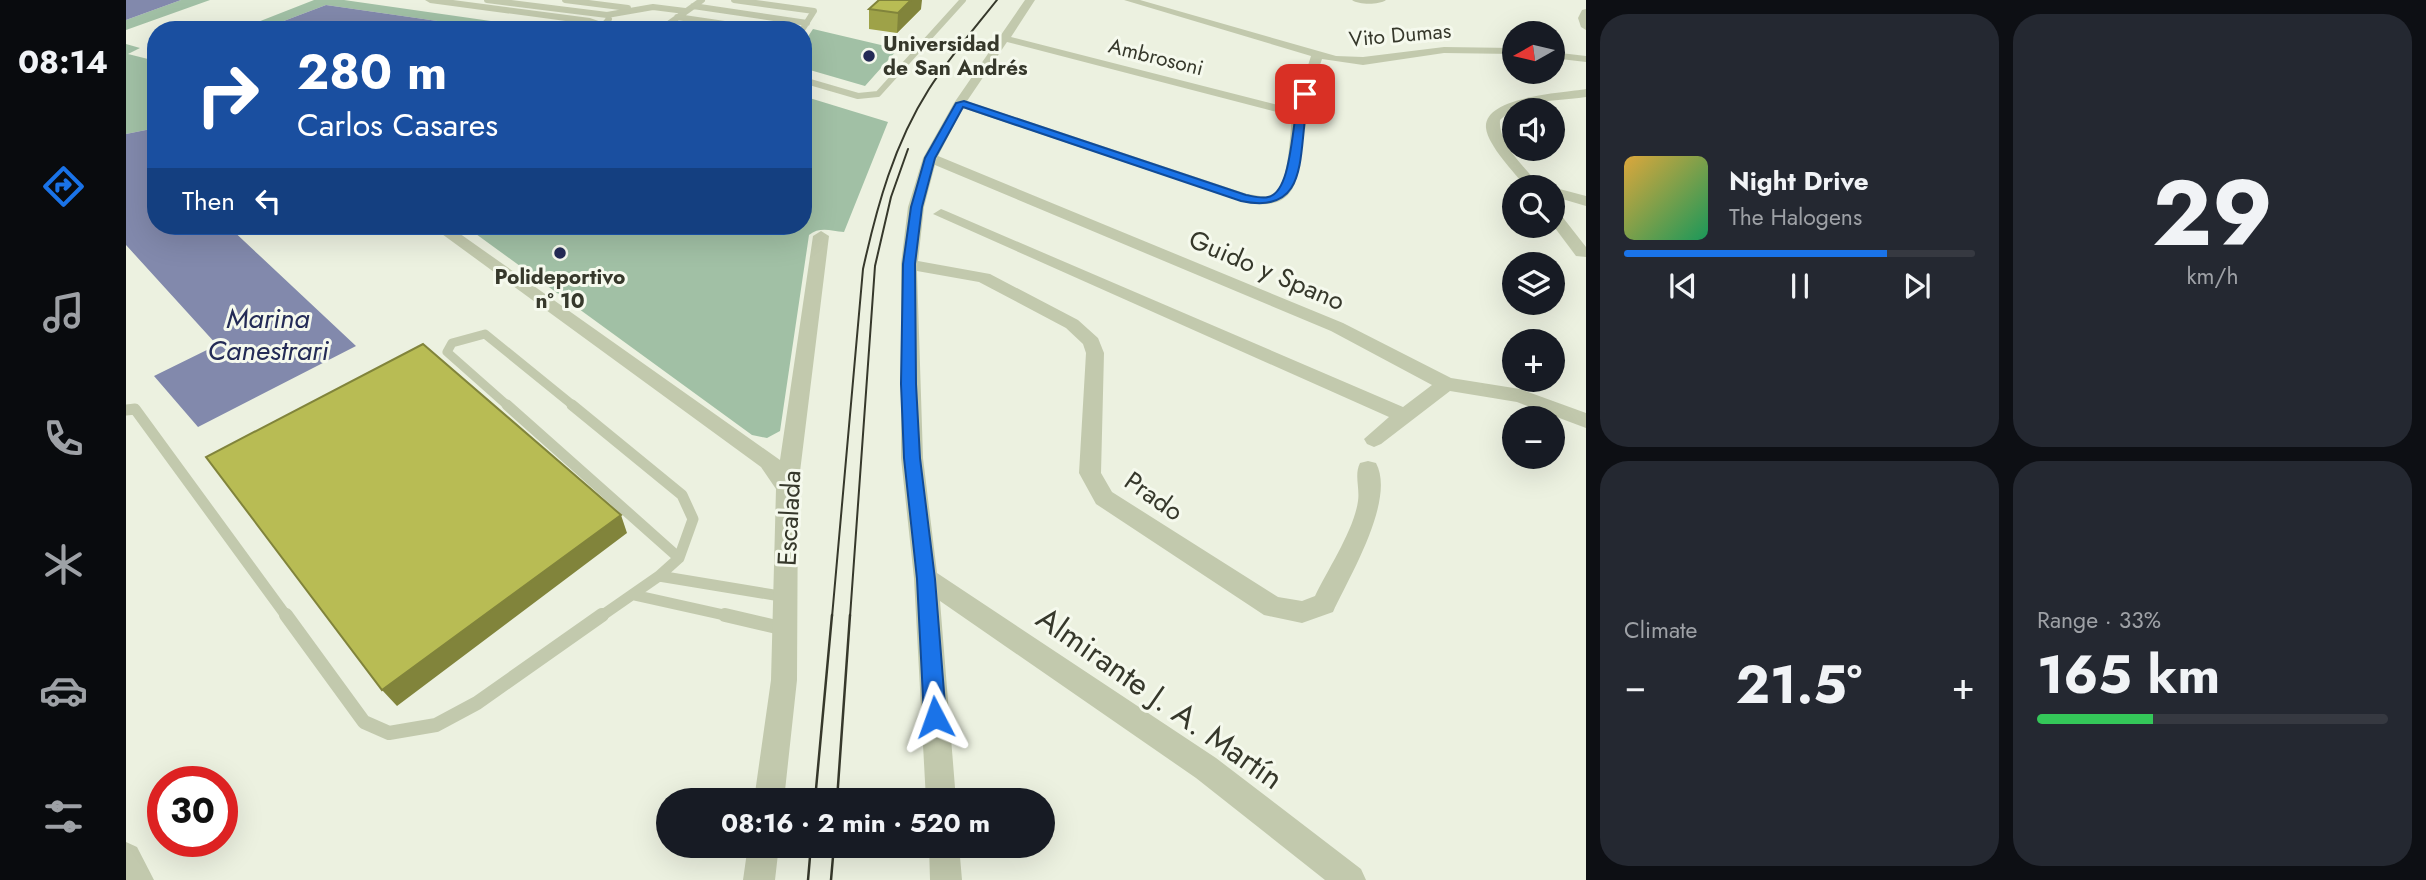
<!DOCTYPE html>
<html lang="en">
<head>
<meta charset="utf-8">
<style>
	:root { --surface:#171b24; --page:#242831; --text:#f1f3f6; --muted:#9ea1a6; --line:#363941; --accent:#1a73e8 }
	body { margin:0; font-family:Jost,sans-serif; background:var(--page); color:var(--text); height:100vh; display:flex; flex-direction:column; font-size:26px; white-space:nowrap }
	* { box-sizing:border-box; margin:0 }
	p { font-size:23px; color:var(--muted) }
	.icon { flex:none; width:38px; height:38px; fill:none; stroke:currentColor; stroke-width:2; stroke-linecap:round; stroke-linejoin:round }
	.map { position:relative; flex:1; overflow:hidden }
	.drawer { display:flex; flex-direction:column; gap:14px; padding:14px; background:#0d0f14; width:840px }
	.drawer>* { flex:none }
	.guide { position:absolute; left:21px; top:21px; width:665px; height:214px; border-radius:28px; box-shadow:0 7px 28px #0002; background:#1a4fa0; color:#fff; overflow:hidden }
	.needle { width:46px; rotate:262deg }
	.tools { position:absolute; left:1376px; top:21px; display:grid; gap:14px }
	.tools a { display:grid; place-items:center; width:63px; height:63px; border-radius:50%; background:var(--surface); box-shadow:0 7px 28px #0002; font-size:35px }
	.speed { position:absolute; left:21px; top:766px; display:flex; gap:14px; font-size:35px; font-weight:700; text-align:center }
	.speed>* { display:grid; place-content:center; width:91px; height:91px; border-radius:50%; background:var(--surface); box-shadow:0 7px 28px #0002; line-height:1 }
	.speed .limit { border:10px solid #d22; background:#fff; color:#111 }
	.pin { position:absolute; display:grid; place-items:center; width:60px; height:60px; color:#fff; margin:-30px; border-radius:14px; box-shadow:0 4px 10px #0006 }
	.me { position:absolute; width:77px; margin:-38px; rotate:356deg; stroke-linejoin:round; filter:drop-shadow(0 0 5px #0008) }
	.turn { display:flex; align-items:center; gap:24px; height:147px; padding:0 35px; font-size:32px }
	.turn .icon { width:91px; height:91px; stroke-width:2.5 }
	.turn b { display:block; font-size:49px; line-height:60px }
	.then { display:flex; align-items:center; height:66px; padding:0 35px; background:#0003; gap:14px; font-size:26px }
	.big { font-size:52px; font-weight:700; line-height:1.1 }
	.drawer .widget { flex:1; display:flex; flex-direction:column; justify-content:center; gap:10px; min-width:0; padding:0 24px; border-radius:28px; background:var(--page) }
	.drawer .dial { align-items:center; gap:0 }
	.dial b { font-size:91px; line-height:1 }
	.song { display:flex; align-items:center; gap:21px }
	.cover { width:84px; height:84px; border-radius:10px; background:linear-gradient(135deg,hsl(40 70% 55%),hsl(150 70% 35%)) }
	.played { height:7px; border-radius:4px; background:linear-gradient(90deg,var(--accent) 75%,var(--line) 75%) }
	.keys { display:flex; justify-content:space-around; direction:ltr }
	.heat { display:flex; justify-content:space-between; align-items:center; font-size:38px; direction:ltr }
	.charge { height:10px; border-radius:5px; background:linear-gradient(90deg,#34c759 33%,var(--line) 0) }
	.drawer .tiles { flex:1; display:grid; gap:14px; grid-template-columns:repeat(2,1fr) }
	.trip { position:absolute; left:530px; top:788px; width:399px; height:70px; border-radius:35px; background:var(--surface); box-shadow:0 7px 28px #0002; font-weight:700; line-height:70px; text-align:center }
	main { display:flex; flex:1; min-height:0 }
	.menu { display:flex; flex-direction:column; width:126px; justify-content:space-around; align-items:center; background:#090b0e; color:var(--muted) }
	.menu .icon { width:49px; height:49px }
	.menu .current { color:var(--accent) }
	.menu b { font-size:32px; color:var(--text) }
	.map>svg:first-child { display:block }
	.green { fill:#a1c0a5 }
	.water { fill:#8289ac }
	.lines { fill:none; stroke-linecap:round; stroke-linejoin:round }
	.lane-far3 { stroke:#c2c9ad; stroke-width:6 }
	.lane-far2 { stroke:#c2c9ad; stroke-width:9 }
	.lane-far1 { stroke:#c2c9ad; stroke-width:11 }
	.lane { stroke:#c2c9ad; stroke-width:14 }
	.street { fill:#c2c9ad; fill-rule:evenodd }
	.tram-far1 { stroke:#36382b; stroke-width:2 }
	.tram { stroke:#36382b; stroke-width:2.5 }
	.wall { fill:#9ea248 }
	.shaded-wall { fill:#81843b }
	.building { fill:#b8bc54; stroke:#81843b; stroke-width:2 }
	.route { fill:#1a73e8; stroke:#114b97; stroke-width:2 }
	.poi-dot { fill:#242b56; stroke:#f5f9ed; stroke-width:2.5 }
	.labels { text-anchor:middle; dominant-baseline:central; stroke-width:6; stroke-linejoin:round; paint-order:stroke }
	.far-street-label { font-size:21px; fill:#36382b; stroke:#f5f9ed }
	.far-poi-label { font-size:21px; font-weight:bold; fill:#36382b; stroke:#f5f9ed; text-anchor:start }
	.street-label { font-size:26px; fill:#36382b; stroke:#f5f9ed }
	.water-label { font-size:28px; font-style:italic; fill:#242b56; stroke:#f5f9ed }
	.near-street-label { font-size:32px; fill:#36382b; stroke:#f5f9ed }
</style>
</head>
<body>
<main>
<nav class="menu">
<b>08:14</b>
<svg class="icon current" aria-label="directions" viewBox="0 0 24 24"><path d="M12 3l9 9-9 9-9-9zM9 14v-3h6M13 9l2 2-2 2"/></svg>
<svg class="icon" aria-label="music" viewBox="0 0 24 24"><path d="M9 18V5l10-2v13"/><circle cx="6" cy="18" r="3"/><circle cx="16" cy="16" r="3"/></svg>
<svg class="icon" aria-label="phone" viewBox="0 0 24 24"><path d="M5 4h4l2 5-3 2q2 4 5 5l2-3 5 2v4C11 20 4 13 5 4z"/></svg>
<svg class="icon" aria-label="climate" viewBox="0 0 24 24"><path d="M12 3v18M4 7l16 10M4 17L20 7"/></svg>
<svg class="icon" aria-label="car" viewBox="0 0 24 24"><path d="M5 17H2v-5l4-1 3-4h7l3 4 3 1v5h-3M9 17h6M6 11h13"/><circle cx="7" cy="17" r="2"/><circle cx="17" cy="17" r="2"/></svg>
<svg class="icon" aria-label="filters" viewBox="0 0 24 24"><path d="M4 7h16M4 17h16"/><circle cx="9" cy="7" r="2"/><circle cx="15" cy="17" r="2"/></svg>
</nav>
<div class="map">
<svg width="1460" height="880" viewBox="0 0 1460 880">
	<rect width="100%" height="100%" fill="#ecf1e0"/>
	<path class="green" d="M55,0h29l-84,30v-10z
		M188,0h30l209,30h-53l-174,-25 -66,25h-23z
		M687,29l85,20 -33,37 -62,-18v-24z
		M0,44l14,4 -12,6 28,7v8l-9,3 9,10v46l-30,6z
		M677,96l85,26 -44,110c-13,-1 -24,-6 -35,3l-29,196 -13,7 -15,-3 -287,-209h338z"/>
	<path class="water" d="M0,0h55l-55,20z
		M200,5l174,25h-240z
		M30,128v98h72l128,120 -158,81 -44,-51 63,-31 -91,-100v-111z"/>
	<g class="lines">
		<path class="lane-far3" d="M361,0l120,15 2,4 -6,7
			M439,0l63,8
			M608,0l80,11 -12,19
			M567,6l114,17
			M481,15l46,-8 32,4
			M551,17l88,13
			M534,30l42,-30
			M677,80l55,16 20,-2 85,-94"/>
		<path class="lane-far2" d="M383,407l-62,-55 5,-9 33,-9 90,73"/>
		<path class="lane-far1" d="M381,405l172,153
			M446,405l110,90 11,24 -14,39
			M0,410l9,-1 152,208
			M533,576l127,21
			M508,595l99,22
			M474,617l59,-41 20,-18"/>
		<path class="lane" d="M160,615l78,107 25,11 47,-8 41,-22 125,-88
			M599,615l60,14"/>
		<path class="street" d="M299,0h28l137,18 17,6 3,6h-11l-11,-6 -158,-21z
			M899,0h10l-24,37 283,72 17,-53 -187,-56h16l196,56 27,1 81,-10 70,1v6l-70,-1 -81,12 -41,-6c-6,18 -13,38 -17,57 -8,47 4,102 -65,85l-277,-93 -25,48 405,167 108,55 69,11 66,24v15l-69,-26 -67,-11 -69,53 -7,3 -7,-3 -3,-5 25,-22 -456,-203 8,-5 5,2 457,196 29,-22 -101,-54 -396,-166 -11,42 -6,54 72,13 88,46 20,18 6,15 -3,120 11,19 166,105 24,4 13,-5c13,-27 39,-66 43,-95 2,-13 -4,-26 2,-38l8,-2 8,2c20,37 -27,114 -43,149l-31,11 -38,-8 -168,-111 -17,-31 7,-120 -3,-9 -17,-16 -87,-46 -62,-11 6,187 14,115 279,185 145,111 5,11h-41l-129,-102 -256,-177 16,199h-30l-12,-222 -13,-120v-194l7,-57 15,-49 31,-55zM881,42l285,74c-2,18 -3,66 -17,77 -8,6 -19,2 -28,1l-280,-93z
			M1226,0h34c-7,5 -27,5 -34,0z
			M1460,9v21l-5,-3 -3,-9 4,-8z
			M1426,52l34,4v6l-34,-4z
			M1460,89v8c-27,4 -65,2 -86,23 -2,25 27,48 40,67h-14c-11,-14 -38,-41 -40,-59 -3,-32 78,-35 100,-39z
			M1423,187h3l34,9v10l-34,-10v-9z
			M1426,208l5,2 29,37v10l-10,-1 -24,-32z
			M305,226h18l331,234 33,-224 8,-5 8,5 -31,252 -1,192 -13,120h-30l17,-120 5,-191 -15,-22z
			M0,842l11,5 17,33h-28z
			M622,845h31l-4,35h-32z
			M803,845h30l3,35h-32z"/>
		<path class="tram-far1" d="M706,617l31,-348c14,-63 31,-125 66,-180 20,-31 45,-60 68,-89
			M724,617l25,-351 16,-69 17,-48"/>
		<path class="tram" d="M689,800l17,-185
			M711,800l13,-185
			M682,880l3,-35
			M705,880l3,-35"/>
	</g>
	<path class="wall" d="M743,9h52l-24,24 -28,-4z"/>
	<path class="shaded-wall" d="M785,0h11l-1,9 -24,24 1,-20z
		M495,515l6,18 -230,173 -15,-16z"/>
	<path class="building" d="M753,0h32l-13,13 -29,-4z
		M297,344l198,171 -239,175 -176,-233z"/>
	<path class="route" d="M1175,92l9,2c-15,49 6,123 -69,107l-278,-94 -28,51 -13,49 -7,57 1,120 4,74 15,121 11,138 -4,7 -7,3 -7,-3 -4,-7 -7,-138 -13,-121 -3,-74 2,-120 8,-57 14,-49 31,-55 8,-2 282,94c6,1 16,4 22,2 26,-5 23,-82 33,-105z"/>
	<g class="poi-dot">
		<circle cx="743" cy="56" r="7"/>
		<circle cx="434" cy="253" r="7"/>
	</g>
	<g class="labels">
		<g class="far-street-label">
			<text transform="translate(1274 35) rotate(-5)">Vito Dumas</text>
			<text transform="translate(1030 57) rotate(14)">Ambrosoni</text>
		</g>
		<g class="far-poi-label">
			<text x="757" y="44">Universidad<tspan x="757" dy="24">de San Andrés</tspan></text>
			<text x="434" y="277" text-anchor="middle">Polideportivo<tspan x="434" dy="24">n° 10</tspan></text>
		</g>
		<g class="street-label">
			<text transform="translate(1141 270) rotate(23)">Guido y Spano</text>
			<text transform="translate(1028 496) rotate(35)">Prado</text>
			<text transform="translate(663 518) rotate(-87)">Escalada</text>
		</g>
		<g class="water-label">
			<text x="142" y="318">Marina<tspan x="142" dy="32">Canestrari</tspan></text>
		</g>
		<g class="near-street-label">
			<text transform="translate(1034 698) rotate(35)">Almirante J. A. Martín</text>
		</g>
	</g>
</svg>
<div class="tools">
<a><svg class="needle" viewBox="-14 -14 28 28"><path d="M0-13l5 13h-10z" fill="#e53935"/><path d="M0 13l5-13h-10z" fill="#9ea1a6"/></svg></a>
<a><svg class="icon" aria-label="sound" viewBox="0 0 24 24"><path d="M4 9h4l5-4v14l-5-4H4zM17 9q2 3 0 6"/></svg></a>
<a><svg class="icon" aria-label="search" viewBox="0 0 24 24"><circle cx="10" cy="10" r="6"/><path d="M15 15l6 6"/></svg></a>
<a><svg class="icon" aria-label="layers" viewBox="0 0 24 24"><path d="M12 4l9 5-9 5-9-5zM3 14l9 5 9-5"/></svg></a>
<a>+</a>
<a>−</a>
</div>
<div class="speed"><div class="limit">30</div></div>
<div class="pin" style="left:1179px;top:94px;background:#d93025"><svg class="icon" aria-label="arrive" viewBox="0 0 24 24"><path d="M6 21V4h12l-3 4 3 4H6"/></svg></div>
<svg class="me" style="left:809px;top:717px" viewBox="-20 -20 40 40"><path d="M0-17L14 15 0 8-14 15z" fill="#1a73e8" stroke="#fff" stroke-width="4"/></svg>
<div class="trip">08:16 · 2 min · 520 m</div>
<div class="guide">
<div class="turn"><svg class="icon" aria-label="right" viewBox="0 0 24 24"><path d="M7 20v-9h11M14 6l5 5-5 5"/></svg><div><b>280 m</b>Carlos Casares</div></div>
<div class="then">Then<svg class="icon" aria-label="left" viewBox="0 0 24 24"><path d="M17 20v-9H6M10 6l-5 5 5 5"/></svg></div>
</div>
</div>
<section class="drawer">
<div class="tiles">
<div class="widget">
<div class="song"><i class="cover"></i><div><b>Night Drive</b><p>The Halogens</p></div></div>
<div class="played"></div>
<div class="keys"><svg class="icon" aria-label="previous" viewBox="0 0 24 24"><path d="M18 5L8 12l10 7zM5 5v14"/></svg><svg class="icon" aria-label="pause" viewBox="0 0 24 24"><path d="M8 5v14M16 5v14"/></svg><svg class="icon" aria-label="next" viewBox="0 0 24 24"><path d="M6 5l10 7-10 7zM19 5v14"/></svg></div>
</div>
<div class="widget dial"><b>29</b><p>km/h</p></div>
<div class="widget"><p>Climate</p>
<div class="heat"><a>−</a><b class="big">21.5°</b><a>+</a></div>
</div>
<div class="widget"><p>Range · 33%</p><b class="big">165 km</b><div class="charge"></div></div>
</div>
</section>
</main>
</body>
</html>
